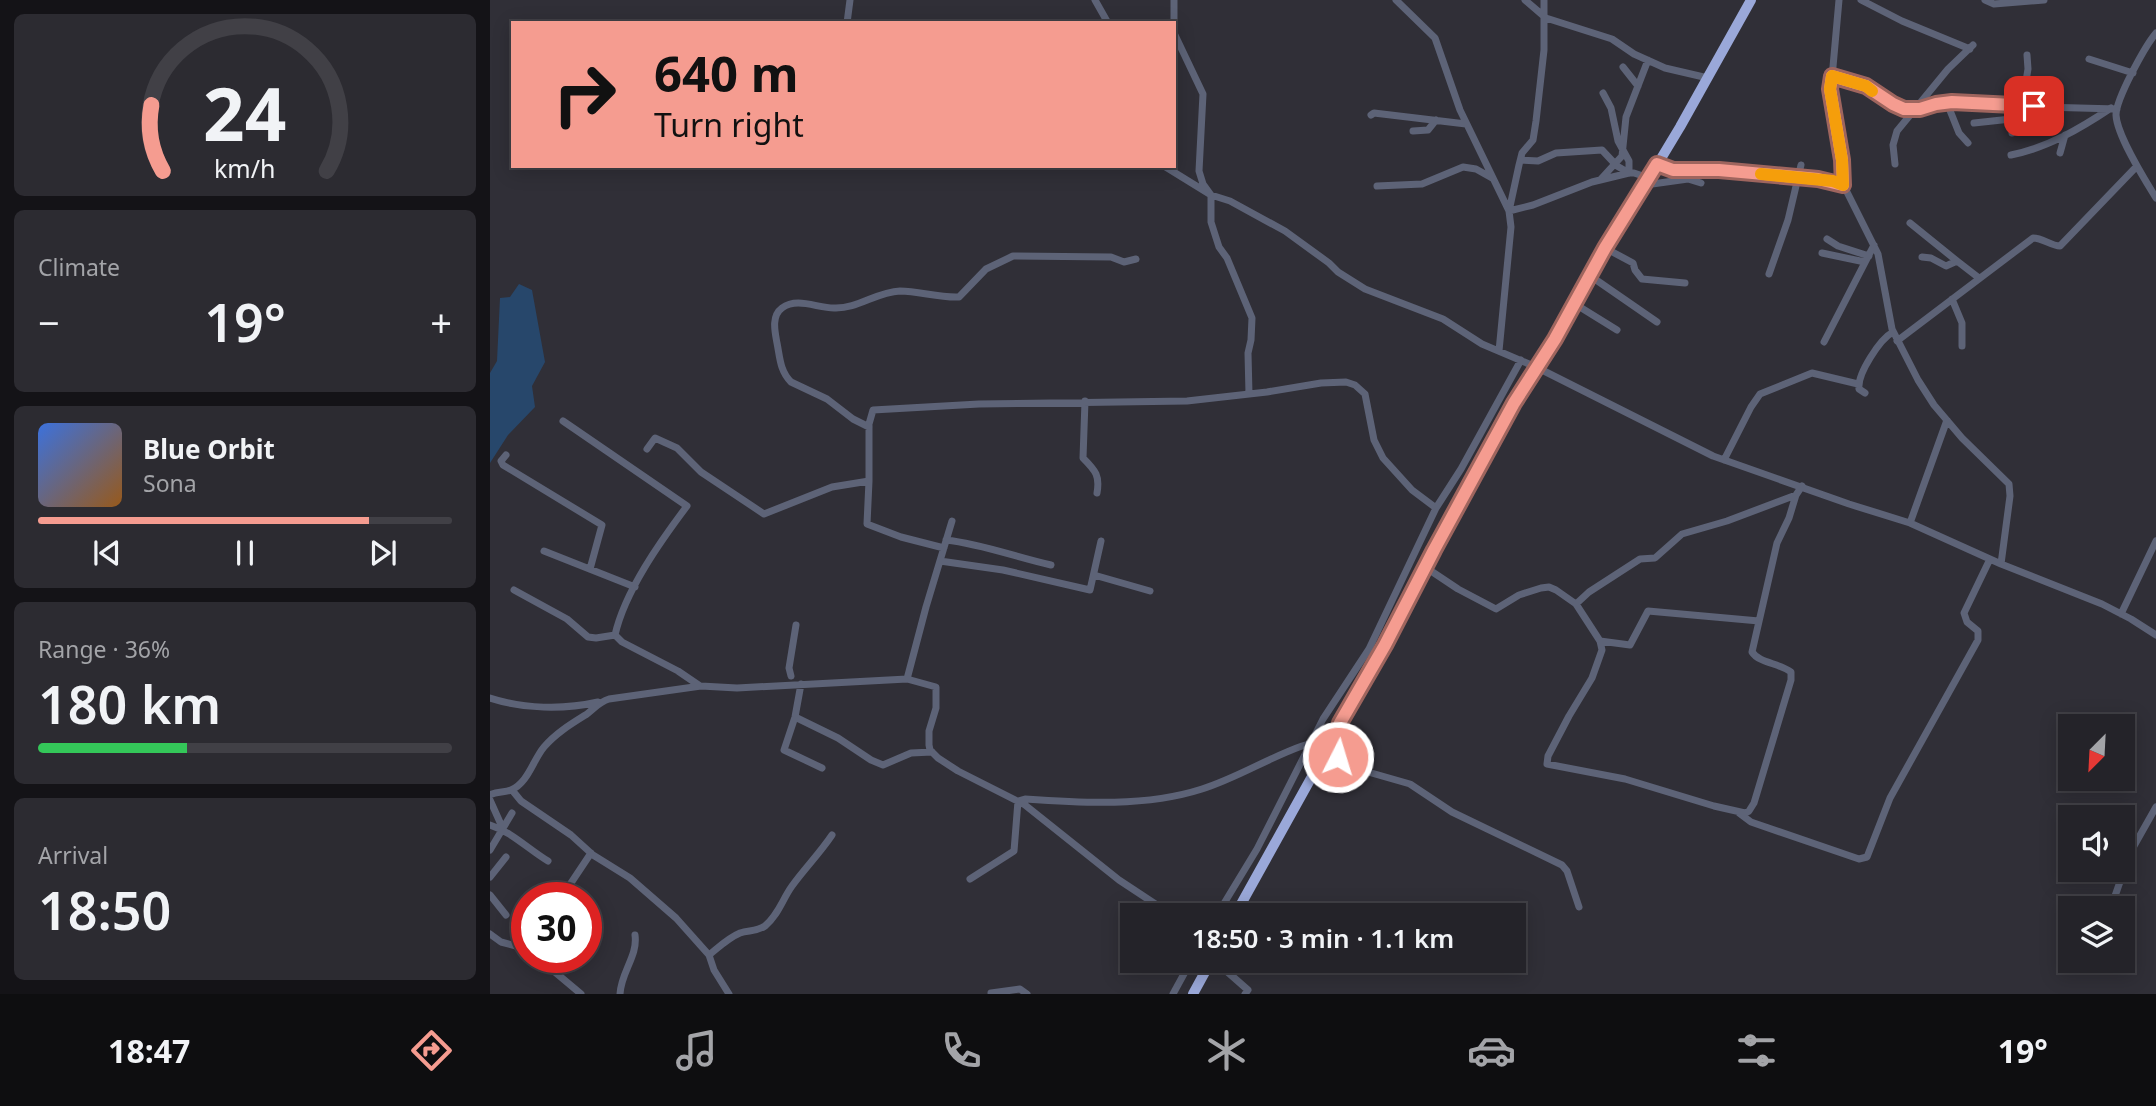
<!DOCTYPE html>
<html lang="en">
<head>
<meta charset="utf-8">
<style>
	:root { --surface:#242329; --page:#2c2b31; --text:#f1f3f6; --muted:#a3a4a8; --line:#414046; --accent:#f59c90 }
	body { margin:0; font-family:"Noto Sans",sans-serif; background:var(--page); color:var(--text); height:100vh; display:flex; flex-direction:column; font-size:26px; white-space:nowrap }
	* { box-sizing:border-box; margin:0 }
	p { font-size:23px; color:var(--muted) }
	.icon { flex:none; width:38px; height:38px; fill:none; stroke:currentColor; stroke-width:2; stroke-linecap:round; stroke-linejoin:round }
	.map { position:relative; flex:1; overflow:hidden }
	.details { display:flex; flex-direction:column; gap:14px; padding:14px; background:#141317; width:490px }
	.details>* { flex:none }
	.top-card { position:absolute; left:21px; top:21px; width:665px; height:147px; border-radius:0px; box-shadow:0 4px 18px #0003,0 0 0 2px var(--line); background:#f59c90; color:#111; overflow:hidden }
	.needle { width:46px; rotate:204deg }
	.buttons { position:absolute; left:1568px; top:714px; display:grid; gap:14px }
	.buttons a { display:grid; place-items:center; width:77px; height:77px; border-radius:0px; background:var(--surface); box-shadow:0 4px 18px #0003,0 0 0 2px var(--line); font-size:35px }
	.speed { position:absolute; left:21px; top:882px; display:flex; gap:14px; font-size:35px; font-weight:700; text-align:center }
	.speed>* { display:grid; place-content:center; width:91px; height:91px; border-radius:50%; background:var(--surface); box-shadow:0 4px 18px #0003,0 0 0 2px var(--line); line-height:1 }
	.speed .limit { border:10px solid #d22; background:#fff; color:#111 }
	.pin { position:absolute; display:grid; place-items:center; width:60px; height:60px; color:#fff; margin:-30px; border-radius:14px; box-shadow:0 4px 10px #0006 }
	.me { position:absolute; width:77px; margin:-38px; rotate:5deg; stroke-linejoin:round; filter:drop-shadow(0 0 5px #0008) }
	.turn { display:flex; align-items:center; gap:24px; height:147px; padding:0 28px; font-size:32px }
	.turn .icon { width:91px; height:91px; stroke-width:2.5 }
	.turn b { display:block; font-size:49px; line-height:60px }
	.big { font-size:52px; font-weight:600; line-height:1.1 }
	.details .tile { flex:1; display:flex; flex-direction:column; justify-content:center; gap:10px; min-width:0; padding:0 24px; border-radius:10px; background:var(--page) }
	.details .dial { align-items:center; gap:0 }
	.dial svg { height:182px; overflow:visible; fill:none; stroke:var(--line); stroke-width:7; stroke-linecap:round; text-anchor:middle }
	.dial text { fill:var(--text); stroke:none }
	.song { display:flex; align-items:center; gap:21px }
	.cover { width:84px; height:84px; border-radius:10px; background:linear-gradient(135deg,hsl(220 70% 55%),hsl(30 70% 35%)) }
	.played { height:7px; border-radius:4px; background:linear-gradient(90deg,var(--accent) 80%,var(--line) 80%) }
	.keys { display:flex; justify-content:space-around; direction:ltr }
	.heat { display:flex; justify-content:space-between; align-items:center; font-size:38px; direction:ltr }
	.charge { height:10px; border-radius:5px; background:linear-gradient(90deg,#34c759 36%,var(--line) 0) }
	.trip { position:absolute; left:630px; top:903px; width:406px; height:70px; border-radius:0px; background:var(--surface); box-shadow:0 4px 18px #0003,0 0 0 2px var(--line); font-weight:600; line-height:70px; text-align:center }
	.tabs { display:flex; height:112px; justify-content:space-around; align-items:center; background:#0e0e10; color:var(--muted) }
	.tabs .icon { width:49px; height:49px }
	.tabs .active { color:var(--accent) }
	.tabs b { font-size:32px; color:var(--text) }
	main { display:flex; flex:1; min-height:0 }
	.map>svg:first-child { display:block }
	.water { fill:#27476b }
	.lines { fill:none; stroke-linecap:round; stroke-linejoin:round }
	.minor { stroke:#5d6377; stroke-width:7 }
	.highway { stroke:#9aa8d9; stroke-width:10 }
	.route-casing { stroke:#9f655e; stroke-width:18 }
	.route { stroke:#f59c90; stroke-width:12 }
	.slow { stroke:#f59e0b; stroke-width:12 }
</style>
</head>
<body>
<main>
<section class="details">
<div class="tile dial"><svg viewBox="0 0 100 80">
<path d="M14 69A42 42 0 1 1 86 69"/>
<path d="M14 69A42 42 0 0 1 9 40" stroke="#f59c90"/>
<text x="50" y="56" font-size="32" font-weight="700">24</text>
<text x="50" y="72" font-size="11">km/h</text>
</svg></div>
<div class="tile"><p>Climate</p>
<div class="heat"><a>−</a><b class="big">19°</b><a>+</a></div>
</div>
<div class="tile">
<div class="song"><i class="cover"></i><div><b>Blue Orbit</b><p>Sona</p></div></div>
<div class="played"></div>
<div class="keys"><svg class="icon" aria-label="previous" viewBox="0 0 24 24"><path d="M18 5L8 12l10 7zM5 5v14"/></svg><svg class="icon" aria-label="pause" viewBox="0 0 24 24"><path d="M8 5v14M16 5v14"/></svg><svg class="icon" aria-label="next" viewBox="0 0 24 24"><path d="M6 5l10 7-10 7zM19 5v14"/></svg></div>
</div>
<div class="tile"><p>Range · 36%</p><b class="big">180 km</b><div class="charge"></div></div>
<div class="tile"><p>Arrival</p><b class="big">18:50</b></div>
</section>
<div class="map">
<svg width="1666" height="994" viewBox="0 0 1666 994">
	<rect width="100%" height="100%" fill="#302f37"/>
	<path class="water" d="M29,284l13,6 13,72 -13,24 3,21 -27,28 -18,28v-90l7,-12 3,-63 10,-1z"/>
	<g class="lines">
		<path class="minor" d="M605,0l13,23
			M684,0v31
			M906,0l39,38 25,72 49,101 24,-6 59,-23 37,-9h5l15,5
			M1035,0l21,18 66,21 22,15 31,14 43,10
			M1349,0l-8,89 11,71v22l36,72 14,75 26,51 16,25 28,33 47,46 1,12 -9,68
			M1371,0l41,21 68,28
			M1495,0l9,4 50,-4
			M357,23l3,-23
			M684,33l29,61 -4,77 4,13 8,11v27l8,25 8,11 25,60 -1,22 -3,13 1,41
			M1666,33c-11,13 -40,66 -40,82 1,21 29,65 40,83
			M1599,59l44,14
			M1133,67l15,19
			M1342,76l34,10 27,18 11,5h16l9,-4 23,-3 48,4 117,3
			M1113,93l8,15 7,33 11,20v12
			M1457,103l12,30 9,10
			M881,115l3,-2 92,11
			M1521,119l1,14
			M1484,123l37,-4 -2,-20 16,-12 3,-18 -1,-14
			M923,131l15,-1 8,-10
			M1570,153l5,-18
			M1521,155c36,-7 70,-27 100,-47
			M1031,160l17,1 18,-8 46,-3 15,16 12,7
			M1167,164l16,6h46l99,9 25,6
			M1405,164l-2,-19 4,-14 51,-62 25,-24
			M674,166l47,29 19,6 55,30 44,32 9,9 27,17 78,30 39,25 54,23 177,89 136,48 61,19 91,41 101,40 29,15 25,16
			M1110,180l22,-24 4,-39 22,-57
			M1155,185l43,-6 13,4
			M887,186l45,-2 41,-17 13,2 16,9
			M1420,223l47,38
			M1337,239l11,7 31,10
			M1115,248l28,15 2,7 7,9 43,4
			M1332,253l43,9
			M1432,257l9,1 15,8 11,-5 22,17
			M1279,274l19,-54 13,-55
			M1099,275l68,47
			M1462,299l10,24v23
			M1085,304l42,26
			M1407,341l136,-103c10,0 18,8 27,8l77,-80
			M1334,342l50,-97
			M1009,351l12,-124 -2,-16 10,-46 3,-12 11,-13 3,-19 8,-71v-50
			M1375,393l-6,-4c-2,-15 21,-50 34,-57
			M595,401l-2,57c13,13 17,18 14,35
			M73,421l124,85c-27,36 -62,85 -72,129l7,7 56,29 22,15
			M379,427l-16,-8 -26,-20 -36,-17c-11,-11 -11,-24 -14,-39 -2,-11 -6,-27 5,-35 15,-11 35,0 52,0 24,1 42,-16 66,-17 19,0 39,7 59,6l27,-28 27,-13 98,1 13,5 12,-3
			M157,449l8,-11 22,10 24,24 63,42 68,-27 37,-6v-57l4,-14 106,-6 208,-3 80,-9 54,-9 25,-1 9,3 10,9 9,46 9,18 29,32 24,18
			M16,455l-5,6 2,4 99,60 -12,44
			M1234,460l27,-53 9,-13 52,-21 46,11
			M379,481l-2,43 34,13 43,11
			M1420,523l37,-103
			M456,540c36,4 69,17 105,25
			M54,551l91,36
			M450,561l63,9 87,20 11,-49
			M935,567l33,22 38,20 23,-14 22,-7 8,-1 7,3 20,14 24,37 2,9 -10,28 -23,38 -21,40 -1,8 78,15 89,27 31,7 4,-2 5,-8 37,-123v-8c-12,-9 -32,-9 -39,-20l25,-109 12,-25 7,-23 6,-9
			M604,575l56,16
			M24,590l53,29 21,18 8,1 19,-3
			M1086,604l13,-12 51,-33 15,-1 27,-24 45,-13 69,-26
			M1631,614l35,-73
			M1110,641l30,4 18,-34 111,10
			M301,676l-2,-8 7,-43
			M417,679l19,-72 26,-86
			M311,684l-6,33 -11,33 38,18
			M0,698c34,11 73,12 108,4
			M305,717l43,21 33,22 12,5 28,-12 21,-1
			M849,734l-3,15 5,11 27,12 42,12 42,28 110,53 5,6 12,36
			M22,790l9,11 50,34 22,20 37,23 46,40 33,37 5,15 15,24
			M0,795c7,-4 14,-2 21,-5 17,-7 22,-30 33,-43 12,-14 27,-23 43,-33 8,-6 12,-12 22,-15l92,-13 36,2 170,-9 29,8v21l-7,23v14l1,5 8,8 20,13 67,34 94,75 53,35
			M0,800l13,29
			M528,801l7,-2c58,4 121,8 177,-10 35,-11 66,-31 100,-43l10,-3 13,8
			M1249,813l12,9 108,37 8,-2 23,-59 88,-158v-9l-11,-9 -3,-9 26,-54
			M0,825c22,7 38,24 58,36
			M0,850l22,-37
			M0,877l16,-20
			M480,879l44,-28 4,-50
			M0,895l16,20
			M1625,896l15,-43 26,-46
			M71,898l30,-45
			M727,915l40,-66 66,-130 46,-70 67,-141 25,-39 60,-109
			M0,934l11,8 26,7
			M219,955c10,-8 19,-17 31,-22 9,-3 16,-1 25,-7 14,-12 17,-26 27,-40 13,-18 28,-33 40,-51
			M47,957l44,37
			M725,961l33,29 -3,4
			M501,993l29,-4 7,5
			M130,994c1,-22 18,-38 15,-59
			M683,994l18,-33"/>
		<path class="highway" d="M745,915l150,-270 129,-242 166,-276 71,-127
			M703,994l18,-33"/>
	</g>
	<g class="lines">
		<g class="route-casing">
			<path id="route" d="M848,757l-2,-8 4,-26 45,-78 49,-95 80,-147 41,-64 50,-91 52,-84 16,6h46l99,9 25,6 -1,-25 -12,-71 2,-13 34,10 27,18 11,5h16l16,-5 16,-2 82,4"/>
		</g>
		<use href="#route" class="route"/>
		<path class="slow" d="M1271,174l72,7 10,4 -1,-25 -12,-71 2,-13 34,10 6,5"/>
	</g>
</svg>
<div class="buttons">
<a><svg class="needle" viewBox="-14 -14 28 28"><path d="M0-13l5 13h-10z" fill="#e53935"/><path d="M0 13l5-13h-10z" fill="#a3a4a8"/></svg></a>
<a><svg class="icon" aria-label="sound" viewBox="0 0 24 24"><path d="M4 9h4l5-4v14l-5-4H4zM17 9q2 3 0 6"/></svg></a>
<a><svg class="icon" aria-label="layers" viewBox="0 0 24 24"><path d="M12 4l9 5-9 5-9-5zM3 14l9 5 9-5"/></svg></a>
</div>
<div class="speed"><div class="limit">30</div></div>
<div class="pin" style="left:1544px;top:106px;background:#d93025"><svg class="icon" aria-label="arrive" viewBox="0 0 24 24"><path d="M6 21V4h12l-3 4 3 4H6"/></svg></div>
<svg class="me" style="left:848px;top:757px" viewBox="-20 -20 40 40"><circle r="17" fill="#f59c90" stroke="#fff" stroke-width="3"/><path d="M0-11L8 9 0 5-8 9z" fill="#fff"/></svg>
<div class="trip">18:50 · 3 min · 1.1 km</div>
<div class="top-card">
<div class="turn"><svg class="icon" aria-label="right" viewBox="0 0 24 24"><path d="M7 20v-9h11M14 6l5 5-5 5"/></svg><div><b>640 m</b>Turn right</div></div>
</div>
</div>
</main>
<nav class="tabs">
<b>18:47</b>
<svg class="icon active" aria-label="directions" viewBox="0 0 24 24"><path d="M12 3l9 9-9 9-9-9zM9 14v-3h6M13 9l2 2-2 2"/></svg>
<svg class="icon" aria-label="music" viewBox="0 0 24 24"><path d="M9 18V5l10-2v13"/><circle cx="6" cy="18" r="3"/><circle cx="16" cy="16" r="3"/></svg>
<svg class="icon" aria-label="phone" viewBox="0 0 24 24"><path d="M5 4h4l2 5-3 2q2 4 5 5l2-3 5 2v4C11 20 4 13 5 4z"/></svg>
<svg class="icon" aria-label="climate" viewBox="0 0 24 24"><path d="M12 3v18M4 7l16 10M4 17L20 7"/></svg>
<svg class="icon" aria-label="car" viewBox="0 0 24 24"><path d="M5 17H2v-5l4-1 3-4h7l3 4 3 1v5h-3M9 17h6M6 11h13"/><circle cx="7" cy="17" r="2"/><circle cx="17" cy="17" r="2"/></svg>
<svg class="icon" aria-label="filters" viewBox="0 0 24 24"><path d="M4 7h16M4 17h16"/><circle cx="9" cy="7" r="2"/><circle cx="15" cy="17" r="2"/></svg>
<b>19°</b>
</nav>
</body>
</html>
